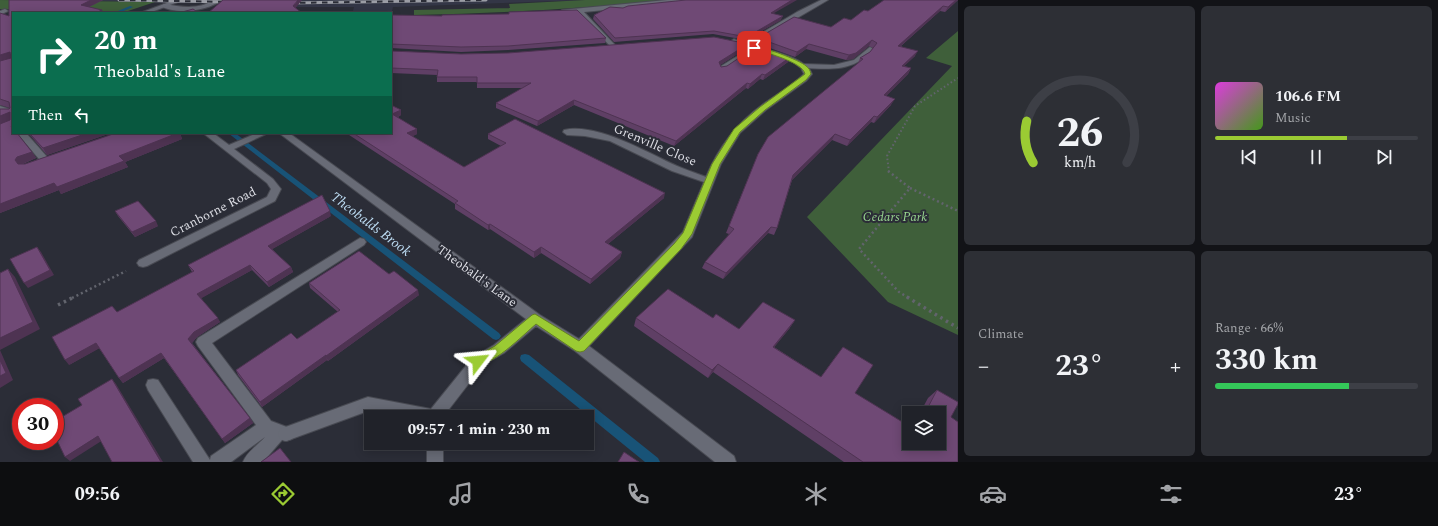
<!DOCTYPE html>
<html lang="en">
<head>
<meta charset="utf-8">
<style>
	:root { --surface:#202229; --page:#2d2f35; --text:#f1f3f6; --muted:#a2a4a8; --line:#3d3f46; --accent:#9bcb33 }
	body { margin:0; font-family:Spectral,serif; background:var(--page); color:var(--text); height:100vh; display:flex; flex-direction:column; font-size:15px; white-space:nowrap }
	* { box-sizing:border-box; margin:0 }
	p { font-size:13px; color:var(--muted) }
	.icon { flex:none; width:22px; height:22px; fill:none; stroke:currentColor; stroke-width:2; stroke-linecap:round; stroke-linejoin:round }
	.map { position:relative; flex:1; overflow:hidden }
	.side { display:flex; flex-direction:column; gap:6px; padding:6px; background:#121317; width:480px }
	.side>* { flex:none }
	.hud { position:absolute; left:12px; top:12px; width:380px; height:122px; border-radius:0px; box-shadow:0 2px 10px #0003,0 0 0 1px var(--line); background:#0b6e4f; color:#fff; overflow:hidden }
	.buttons { position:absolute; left:902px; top:406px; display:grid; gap:8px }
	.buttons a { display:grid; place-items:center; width:44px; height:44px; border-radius:0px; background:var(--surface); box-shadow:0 2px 10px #0003,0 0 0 1px var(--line); font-size:20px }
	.speed { position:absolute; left:12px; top:398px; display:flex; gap:8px; font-size:20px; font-weight:700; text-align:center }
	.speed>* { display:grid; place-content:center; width:52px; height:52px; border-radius:50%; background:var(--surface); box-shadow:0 2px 10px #0003,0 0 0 1px var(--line); line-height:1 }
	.speed .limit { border:6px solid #d22; background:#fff; color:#111 }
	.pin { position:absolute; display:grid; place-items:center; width:34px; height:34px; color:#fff; margin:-17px; border-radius:8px; box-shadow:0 2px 6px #0006 }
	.me { position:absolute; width:44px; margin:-22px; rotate:61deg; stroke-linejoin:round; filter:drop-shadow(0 0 3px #0008) }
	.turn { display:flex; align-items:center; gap:14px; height:84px; padding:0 16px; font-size:18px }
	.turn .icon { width:52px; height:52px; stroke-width:2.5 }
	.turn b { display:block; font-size:28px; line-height:34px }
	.then { display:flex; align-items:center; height:38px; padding:0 16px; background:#0003; gap:8px; font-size:15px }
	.big { font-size:30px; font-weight:700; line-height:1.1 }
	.side .widget { flex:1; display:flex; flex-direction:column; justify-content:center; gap:6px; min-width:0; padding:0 14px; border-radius:6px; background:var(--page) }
	.side .dial { align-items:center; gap:0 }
	.dial svg { height:104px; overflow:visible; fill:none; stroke:var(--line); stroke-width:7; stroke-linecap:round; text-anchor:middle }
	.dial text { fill:var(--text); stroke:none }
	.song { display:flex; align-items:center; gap:12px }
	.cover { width:48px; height:48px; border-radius:6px; background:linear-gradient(135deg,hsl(300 70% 55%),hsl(100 70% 35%)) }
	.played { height:4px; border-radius:2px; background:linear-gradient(90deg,var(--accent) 65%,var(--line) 65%) }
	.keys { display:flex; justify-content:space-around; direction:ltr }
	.heat { display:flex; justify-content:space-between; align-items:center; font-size:22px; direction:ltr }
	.charge { height:6px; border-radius:3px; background:linear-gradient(90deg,#34c759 66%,var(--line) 0) }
	.side .tiles { flex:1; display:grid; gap:6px; grid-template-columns:repeat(2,1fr) }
	.trip { position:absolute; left:364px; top:410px; width:230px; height:40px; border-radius:0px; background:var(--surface); box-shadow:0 2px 10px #0003,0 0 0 1px var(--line); font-weight:700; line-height:40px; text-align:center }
	.tab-bar { display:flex; height:64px; justify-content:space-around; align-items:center; background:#0d0e10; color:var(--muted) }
	.tab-bar .icon { width:28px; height:28px }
	.tab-bar .on { color:var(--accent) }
	.tab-bar b { font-size:18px; color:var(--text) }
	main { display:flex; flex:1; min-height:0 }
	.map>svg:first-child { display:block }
	.built { fill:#333646 }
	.green { fill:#3f5f3a }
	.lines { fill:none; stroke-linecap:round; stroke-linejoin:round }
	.stream { fill:#185377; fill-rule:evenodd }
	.service-casing { stroke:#484a52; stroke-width:2 }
	.minor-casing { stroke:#484a52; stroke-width:2 }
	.secondary-casing { stroke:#484a52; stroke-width:2 }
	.path-far2 { stroke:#62646d; stroke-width:2; stroke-dasharray:1.5 2.5; stroke-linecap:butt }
	.path-far1 { stroke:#62646d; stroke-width:2.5; stroke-dasharray:2 3; stroke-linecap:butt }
	.path { stroke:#62646d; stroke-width:3.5; stroke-dasharray:2.5 4; stroke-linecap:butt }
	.service { fill:#686b76; fill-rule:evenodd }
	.minor { fill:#686b76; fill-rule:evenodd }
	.secondary { fill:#686b76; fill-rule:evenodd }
	.rail-casing { stroke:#9b9da5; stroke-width:3 }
	.rail { stroke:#2b2d37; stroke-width:2; stroke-dasharray:5.5; stroke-linecap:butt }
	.wall { fill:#5f3f65 }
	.shaded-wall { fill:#4e3352 }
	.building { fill:#6f4975; stroke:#4e3352 }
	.route { fill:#9bcb33; stroke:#658421 }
	.labels { text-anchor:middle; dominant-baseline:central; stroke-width:4; stroke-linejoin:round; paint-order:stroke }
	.street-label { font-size:13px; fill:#dcdde4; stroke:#2b2d37 }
	.park-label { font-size:13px; font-style:italic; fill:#97d38e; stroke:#2b2d37 }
	.water-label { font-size:14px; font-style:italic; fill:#bcdbf2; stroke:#2b2d37 }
</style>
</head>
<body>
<main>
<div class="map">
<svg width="958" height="462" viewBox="0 0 958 462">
	<rect width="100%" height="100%" fill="#2b2d37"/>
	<path class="built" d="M37,0h548l-192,7 -1,4h-39l1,-4h-113l2,-3z"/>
	<path class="green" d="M0,0l155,2 -33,11 -122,-4z
		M585,0h82c-84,9 -168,13 -253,15v-5l96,-2 -1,-4z
		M958,31v304l-70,-33 -81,-85 145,-151 -26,-8z"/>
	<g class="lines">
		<path class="stream" d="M130,6l3,1 -14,6h-6z
			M228,133h7l264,200 2,3 -2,3 -3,1 -3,-1z
			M525,354l4,1 129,103 2,4h-15l-124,-101 -1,-3 1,-3z"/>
		<g class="service-casing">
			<path id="service" d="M214,0h7c-12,11 -46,15 -60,6l3,-2c18,3 34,6 50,-4z
				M667,0h21l-3,2 -101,10 31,33v2h-4l-33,-35 -16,2 -3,-2 3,-2z
				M752,47l5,1 -32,22h-6l-1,-2z
				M870,47l3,2c-19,23 -41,20 -69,19l-4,-2 4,-2 30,1 20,-5z
				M0,106l13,4v4h-8l-5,-3z
				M17,133h9l22,25 2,2c-4,4 -12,7 -17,6l-2,-2 8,-5z
				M360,238l4,1 2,3 -2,3 -152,98 59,78 21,8 2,5 -2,5 -6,2 -4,-1 -19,22h-20c4,-10 15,-17 22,-25l-34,25h-38l-45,-72 -2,-5 2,-5 5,-1 5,1 52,80 1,-4 45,-31 -58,-79 -2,-4 2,-4z"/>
		</g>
		<g class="minor-casing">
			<path id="minor" d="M821,0h7l-77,45c17,5 55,12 61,29l-6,7 -40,29 -26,23 -19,31 -29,73 -103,109 145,110 2,6h-21l-140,-111 -39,-25 -32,27 -21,12 -40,52h-45l-30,-6 -82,30 -6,-2 -2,-5 2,-5 88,-32 63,12 42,-52 21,-12 32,-26 -247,-186h10l251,182 39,24 104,-107 21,-50 -32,-11 -62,-30 -25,-5 -18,-1 -4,-3 1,-2c32,-8 84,23 113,36 9,4 19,7 29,11 12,-29 31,-54 56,-72 14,-10 30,-19 42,-31l-3,-6 -8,-6 -62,-21 3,-2 11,4 52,-31z
				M5,9l3,2 -8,4v-4z
				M203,133h10l16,12 28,-12h11l-34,16 39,30 8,10 -6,12 -128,65 -4,1 -4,-1 -2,-3 2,-3 128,-63 4,-8 -4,-6z
				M427,443h16v19h-16z"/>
		</g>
		<g class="secondary-casing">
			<path id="secondary" d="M175,0h8l-34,13h-9z"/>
		</g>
		<path class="path-far2" d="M889,172l-2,-16 28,-50 43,-28"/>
		<path class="path-far1" d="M888,171l22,17 -51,61 40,43 10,6
			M910,188l48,23
			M72,298l54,-27"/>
		<path class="path" d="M907,297l51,31
			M58,305l16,-8"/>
		<use href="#service" class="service"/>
		<use href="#minor" class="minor"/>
		<use href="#secondary" class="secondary"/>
		<g class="rail-casing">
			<path id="rail" d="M119,0l112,2
				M289,3l197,-3"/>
		</g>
		<use href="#rail" class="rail"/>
	</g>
	<path class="wall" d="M9,0h94l-14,7 -76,6v120l19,19 4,6 -13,6h2l91,-31h64l2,6 -57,23 3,5 -67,27 -2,-4 -59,23v-89l1,-15h8l1,-1 -10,-3v-92l9,3z
		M958,0l-13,12 -5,-1 -39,35 14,10 -11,10 7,2 -3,6 -22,22 5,9 -17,18 -3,-1 -24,24 -15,-6 -40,40 -15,48 -3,7 -6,-2 -45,46 -21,-11 3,-6 24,-28 -3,-1 32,-79 100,-91 2,-5 10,-6 3,-4 -4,-2 -16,13 -7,1 -40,-11 -11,8 -39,-14 2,-5 73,-11 20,-7 17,-9z
		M509,12l97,26 -1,5 -97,7 -47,2 -70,-4v-33l51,1 67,-2z
		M774,14l7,6 -35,20 -33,-6 -99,8 -21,-23 1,-4z
		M748,44l-1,4 -27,17 1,2 67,-5 -25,18 -3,-1 -12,10 -2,-1 -72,58 -100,-41 -37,21 -41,-18v-5l27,-15h-46v-6h-40v-7l-46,-2v-22l70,3 47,-1z
		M391,105l10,5v5l-3,2 19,17 -5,2 52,31 37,-21 -13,-7v-5l176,64 -56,46 14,8 -2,6 -30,26 -49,-31 -7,5 -44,-29 -2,1 -33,-21v-5l-109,-71h45z
		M28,133h83l-64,22z
		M115,211l43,15 -23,11 -17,-21z
		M331,216l-59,33 19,18 2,5 -24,15 -17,-17 -51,28 19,24 -23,15 -5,6 58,75 3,5 -28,20 -61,-85 -41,25 -4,-5 -20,-30 -30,17 48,-53 75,-40 -4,-7z
		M389,274l30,21 -91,66 -1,-1 -65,47 -24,-32 -2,-5 61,-31 41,-27 -28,-24 -1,-5z
		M636,318h77l26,11 56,-9 -6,9 -15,18 47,30 15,-21 19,37 54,50 30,-30h-19l8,-15 9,-8 14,27 7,45h-114l-131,-90 -5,6 -74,-52z"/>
	<path class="shaded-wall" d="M91,0h12l-20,10 -2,-5z
		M298,0h4l-8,10 -1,-4z
		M792,0h5l-28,16 2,-3z
		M956,0h2l-13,12 3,-5z
		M943,6l-3,5 -45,40 3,-5z
		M102,10l2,3h-9z
		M783,16l-2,4 -35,20 1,-3z
		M872,40l-3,6 -16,13 -7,1 3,-5z
		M748,44l-1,4 -30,19 2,-5z
		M809,44l-3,5 -11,8 2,-5z
		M918,51l-3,5 -16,15 3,-5z
		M10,52l3,6 -13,4v-7z
		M789,58l-1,4 -25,18 2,-5z
		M911,68l-3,6 -27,27 3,-6z
		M762,74l-2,5 -12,10 2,-5z
		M747,83l-1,5 -72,58 2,-5z
		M895,99l-4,6 -17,18 3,-6z
		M574,100v5l-37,21 1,-5z
		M401,110v5l-8,4 -1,-5z
		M10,112l3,7 -13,5v-8z
		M874,116l-3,6 -24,24 3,-6z
		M417,129v5l-9,5 -1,-6z
		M88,133h23l-64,22 -4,-7z
		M178,133h2l2,6 -57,23 3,5 -67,27 -2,-4 -59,23v-9l119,-48z
		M339,133h6l-6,2z
		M835,134l-3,6 -42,42 3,-7z
		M32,152l4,6 -14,6 -2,3 -5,-7 2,-3z
		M665,193l-1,5 -61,50 2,-6z
		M330,211l1,5 -62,35 -1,-5z
		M156,221l2,5 -23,11 -3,-5z
		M490,224v5l-2,1v-5z
		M771,227l-3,6 -45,46 3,-6z
		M37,247l4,5 13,23 -26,13 -4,-5z
		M541,247v6l-7,5v-6z
		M622,252l-2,6 -30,26 1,-5z
		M250,265l2,5 -52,29 -3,-5z
		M291,267l2,5 -24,15 -2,-5z
		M8,269l7,8 25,52 -40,21v-12z
		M418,290l1,5 -91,66 -2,-5z
		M218,318l2,4 -23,15 -6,7 -3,-5 6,-7z
		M795,320l-6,9 -21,26 5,-8z
		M96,343l4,5 -31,17 -4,-5z
		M0,350l13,30 -13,8z
		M161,353l3,5 -41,25 -4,-5z
		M326,355l1,5 -65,47 -2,-5z
		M718,364l-5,8 -5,6 4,-8z
		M112,379l4,5 47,78h-2z
		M250,418l3,5 -28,20 -3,-4z
		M98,436l5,4 -33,21 -5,-4z"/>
	<path class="building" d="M9,0h82l-10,5 21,5 -7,3h-82v112l-2,1 2,3v4h4l15,19 -15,5 -2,3 3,4h7l91,-31h62l-59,23 5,5 -67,26 -3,-4 -54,21v-80l10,-4v-8l-10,4v-7h9l1,-1 -1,-6 -9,-3v-38l11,-3 -1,-6 -10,3v-42l9,3z
		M223,0h75l-5,6 9,7h-94z
		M686,0h106l-21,13 12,3 -36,21 -33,-6 -99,7 -21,-23 16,-8 13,1 5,-2z
		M884,0h72l-8,7 -5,-1 -45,40 20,5 -16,15 9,2 -27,27 11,4 -18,18 -3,-1 -24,24 -15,-6 -42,41 -16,53 -6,-1 -45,46 -21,-11 29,-33 -5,-3 29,-72 10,-17 95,-78 -3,-1 10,-6 7,-9 -5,-3 -16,13 -7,2 -40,-11 -12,8 -39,-14 36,-21 37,10 13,-9 7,2 13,-10 4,1z
		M193,9l6,4h-20z
		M577,10l29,28 -98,8 -47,1 -70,-3v-29l51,1v-1l67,-1v-2z
		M714,37l34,7 -29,18 2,5 6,-1 30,-20 32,12 -24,17 -3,-1 -12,10 -3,-1 -71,58 -102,-41 -36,21 -42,-18 35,-20h-54v-6h-40l1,-7 -47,-2v-17l70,3 47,-1z
		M391,105l10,5 -9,4 25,15 -10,4 57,34 42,-24 -18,-9 27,-15 150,74 -60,49 17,10 -31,27 -50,-32 -7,5 -44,-28 -2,1 -33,-22 3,-2 -105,-68h38z
		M29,133h59l-45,15z
		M322,195l8,16 -62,35 23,21 -24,15 -17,-17 -53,29 21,24 -24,14 -6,7 62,79 -28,21 -61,-86 -42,25 -23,-35 -31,17 -13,-23 60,-31 5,6 77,-41 -6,-6z
		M138,201l18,20 -24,11 -17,-21z
		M37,247l13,23 -26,13 -14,-24z
		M359,251l30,23 5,-3 24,19 -92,66v-1l-66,47 -24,-32 55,-37 6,6 43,-29 -31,-27z
		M8,269l25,53 -33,16v-65z
		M668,289l45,29 3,-4 23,15 24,-27 32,18 -22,27 48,30 22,-30 30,18 -18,28 54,33v17h30v-30h-14l12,-23 21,12v2l-7,13 7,5v40h-95l-145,-98 -6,6 -76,-52z
		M0,360l6,13 -6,3z
		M112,379l49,83h-49l-14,-26 -33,21 -10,-21v-15l27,-16 -4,-6z
		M280,448l11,14h-30z
		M624,452l15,10h-21z"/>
	<path class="route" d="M753,46c8,0 47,14 53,20 3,2 4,4 5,8l-5,6 -41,30 -25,22 -20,32 -28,70 -11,15 -97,102 -4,1 -4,-1 -40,-27c-12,10 -47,46 -62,40l-2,-3 2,-4 21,-11 37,-31 3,-1 44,27 95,-97 9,-11 29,-69 22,-35 26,-22 45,-33c-2,-12 -41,-22 -52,-25z"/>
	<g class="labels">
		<g class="street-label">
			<text transform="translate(655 145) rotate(23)">Grenville Close</text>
			<text transform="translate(213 212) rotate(-27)">Cranborne Road</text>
			<text transform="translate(477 276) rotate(36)">Theobald's Lane</text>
		</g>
		<g class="park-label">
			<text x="895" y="217">Cedars Park</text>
		</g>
		<g class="water-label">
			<text transform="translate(371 224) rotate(37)">Theobalds Brook</text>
		</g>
	</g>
</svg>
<div class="buttons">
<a><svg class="icon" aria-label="layers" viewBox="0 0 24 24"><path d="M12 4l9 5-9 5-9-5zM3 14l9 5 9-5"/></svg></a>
</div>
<div class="speed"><div class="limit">30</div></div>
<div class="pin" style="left:754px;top:48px;background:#d93025"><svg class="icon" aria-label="arrive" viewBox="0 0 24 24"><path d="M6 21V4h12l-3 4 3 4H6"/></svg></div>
<svg class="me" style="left:478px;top:361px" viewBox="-20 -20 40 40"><path d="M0-17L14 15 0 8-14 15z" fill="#9bcb33" stroke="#fff" stroke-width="4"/></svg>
<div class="trip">09:57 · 1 min · 230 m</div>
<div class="hud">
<div class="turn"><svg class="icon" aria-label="right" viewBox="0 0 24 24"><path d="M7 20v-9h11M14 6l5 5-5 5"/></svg><div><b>20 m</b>Theobald's Lane</div></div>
<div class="then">Then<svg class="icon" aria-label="left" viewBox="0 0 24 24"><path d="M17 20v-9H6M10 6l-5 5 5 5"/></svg></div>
</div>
</div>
<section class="side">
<div class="tiles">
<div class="widget dial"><svg viewBox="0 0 100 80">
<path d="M14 69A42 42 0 1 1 86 69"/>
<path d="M14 69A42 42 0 0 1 9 37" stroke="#9bcb33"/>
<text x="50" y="56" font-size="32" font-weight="700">26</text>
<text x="50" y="72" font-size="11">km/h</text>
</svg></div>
<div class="widget">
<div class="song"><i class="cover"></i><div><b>106.6 FM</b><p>Music</p></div></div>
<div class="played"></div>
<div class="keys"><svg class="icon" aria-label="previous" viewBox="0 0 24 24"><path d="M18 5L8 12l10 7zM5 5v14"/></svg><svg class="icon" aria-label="pause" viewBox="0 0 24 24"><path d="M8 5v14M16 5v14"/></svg><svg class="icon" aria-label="next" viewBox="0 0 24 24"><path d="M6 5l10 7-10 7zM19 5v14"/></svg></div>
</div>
<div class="widget"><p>Climate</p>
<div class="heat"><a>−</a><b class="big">23°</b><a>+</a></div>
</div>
<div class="widget"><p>Range · 66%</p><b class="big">330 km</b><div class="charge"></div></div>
</div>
</section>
</main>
<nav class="tab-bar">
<b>09:56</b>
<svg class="icon on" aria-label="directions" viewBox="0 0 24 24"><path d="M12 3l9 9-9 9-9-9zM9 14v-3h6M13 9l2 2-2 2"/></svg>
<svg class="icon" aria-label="music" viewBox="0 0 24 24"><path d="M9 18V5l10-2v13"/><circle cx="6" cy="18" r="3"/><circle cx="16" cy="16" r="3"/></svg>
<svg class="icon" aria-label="phone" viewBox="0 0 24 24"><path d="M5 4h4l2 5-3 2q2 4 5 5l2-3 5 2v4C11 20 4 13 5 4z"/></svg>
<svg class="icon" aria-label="climate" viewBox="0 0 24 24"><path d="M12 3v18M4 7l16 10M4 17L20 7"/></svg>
<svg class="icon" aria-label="car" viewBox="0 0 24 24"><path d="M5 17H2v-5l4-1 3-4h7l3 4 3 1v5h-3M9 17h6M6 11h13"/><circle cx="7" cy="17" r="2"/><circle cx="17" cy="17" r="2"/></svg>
<svg class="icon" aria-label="filters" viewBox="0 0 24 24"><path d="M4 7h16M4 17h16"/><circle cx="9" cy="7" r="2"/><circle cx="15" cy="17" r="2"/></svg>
<b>23°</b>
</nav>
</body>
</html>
